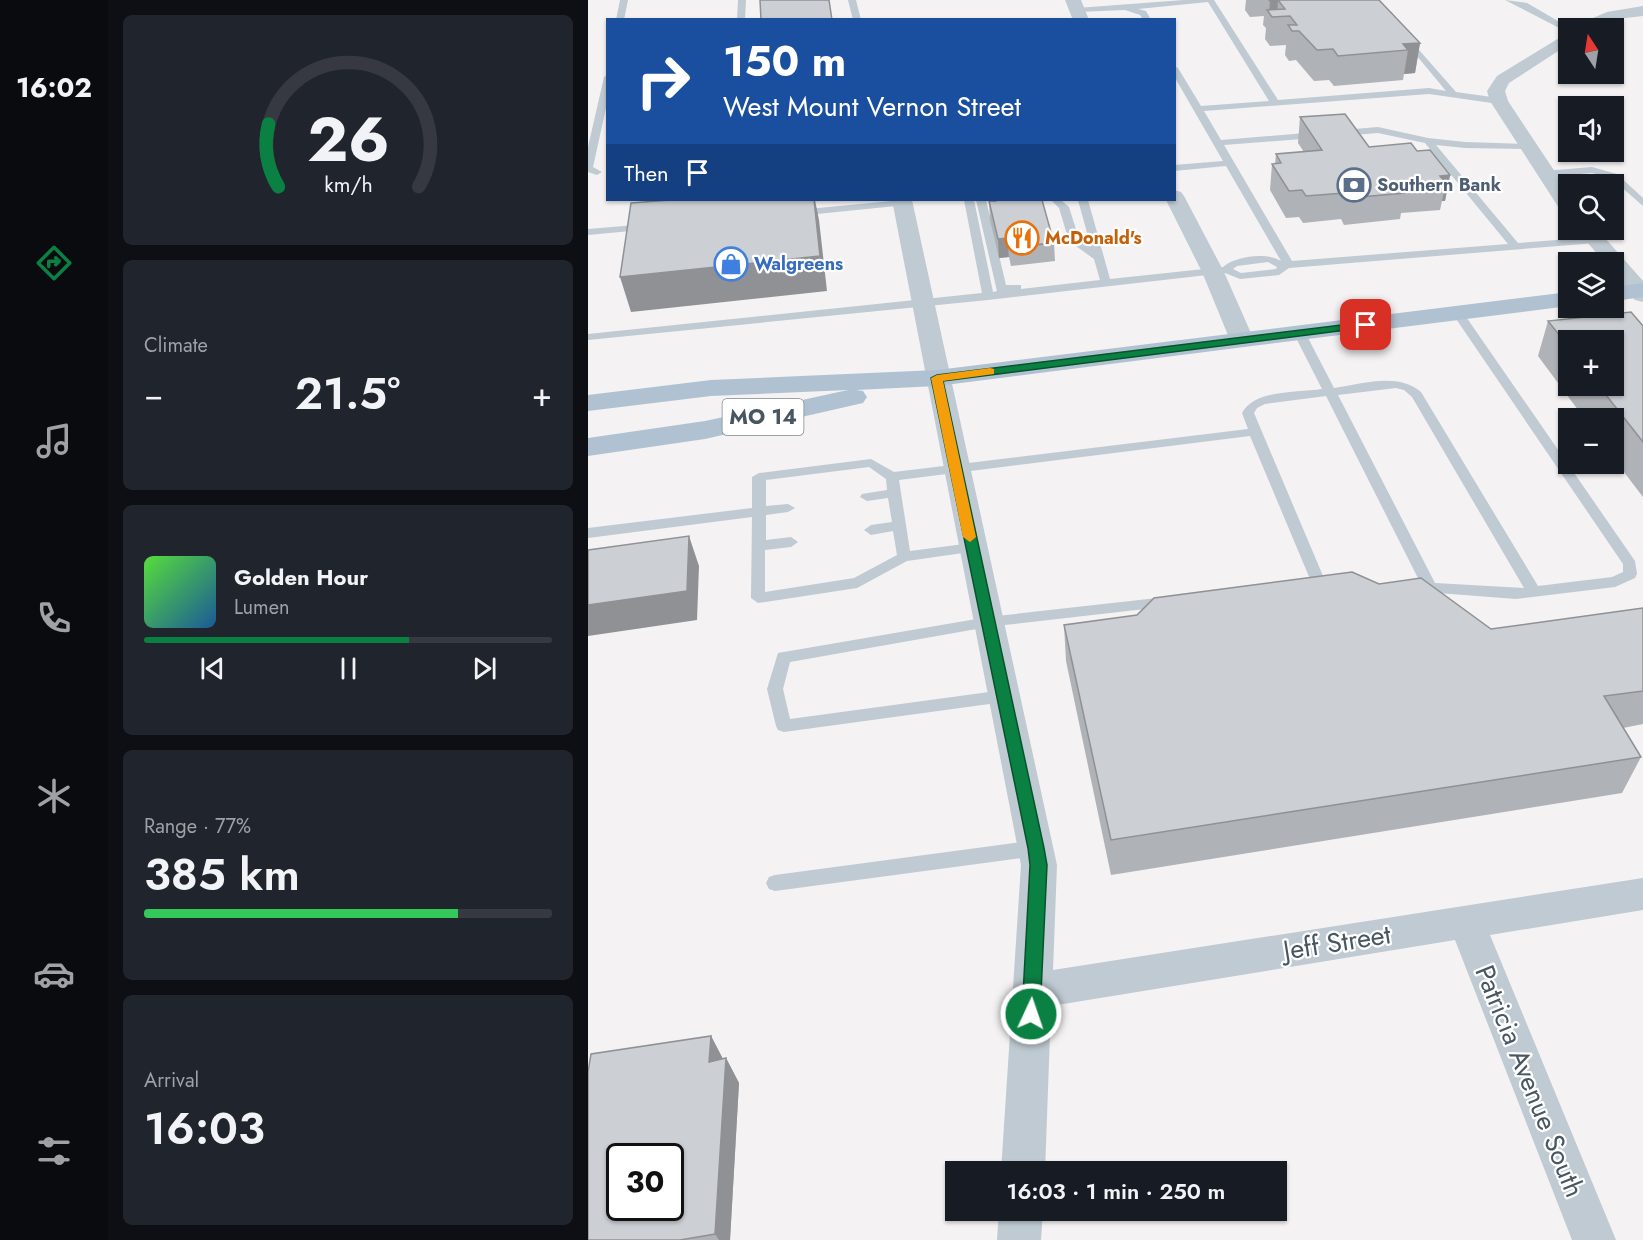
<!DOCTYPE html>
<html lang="en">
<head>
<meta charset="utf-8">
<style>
	:root { --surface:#171b24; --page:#20242c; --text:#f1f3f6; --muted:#9ea1a6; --line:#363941; --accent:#0b8043 }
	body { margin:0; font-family:Jost,sans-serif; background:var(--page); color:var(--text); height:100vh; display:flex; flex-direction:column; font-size:22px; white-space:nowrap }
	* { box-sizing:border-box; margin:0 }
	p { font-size:20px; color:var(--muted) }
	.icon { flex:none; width:33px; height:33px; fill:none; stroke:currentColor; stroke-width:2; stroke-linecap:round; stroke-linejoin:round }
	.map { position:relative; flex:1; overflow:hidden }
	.side { display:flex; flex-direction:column; gap:15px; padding:15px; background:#0d0f14; width:480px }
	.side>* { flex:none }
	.banner { position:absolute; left:18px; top:18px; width:570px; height:183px; border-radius:0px; box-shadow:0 2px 4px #0004; background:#1a4fa0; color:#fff; overflow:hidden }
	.needle { width:39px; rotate:348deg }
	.controls { position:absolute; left:970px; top:18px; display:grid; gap:12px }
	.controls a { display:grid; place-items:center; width:66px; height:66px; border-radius:0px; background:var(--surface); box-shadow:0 2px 4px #0004; font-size:30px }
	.speed { position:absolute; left:18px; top:1143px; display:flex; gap:12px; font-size:30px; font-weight:700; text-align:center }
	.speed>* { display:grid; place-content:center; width:78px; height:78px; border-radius:50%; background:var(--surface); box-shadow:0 2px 4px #0004; line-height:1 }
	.speed .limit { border:3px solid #111; border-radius:9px; background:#fff; color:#111 }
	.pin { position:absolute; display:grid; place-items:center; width:51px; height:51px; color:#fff; margin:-26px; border-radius:12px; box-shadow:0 3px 9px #0006 }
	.me { position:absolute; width:66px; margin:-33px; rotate:3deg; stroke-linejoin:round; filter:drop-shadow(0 0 4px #0008) }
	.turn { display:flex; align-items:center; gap:21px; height:126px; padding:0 18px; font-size:27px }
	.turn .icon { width:78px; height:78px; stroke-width:2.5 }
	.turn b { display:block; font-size:42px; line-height:51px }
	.then { display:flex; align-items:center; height:57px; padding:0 18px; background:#0003; gap:12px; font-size:22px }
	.big { font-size:45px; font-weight:600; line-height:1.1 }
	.side .widget { flex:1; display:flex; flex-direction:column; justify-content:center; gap:9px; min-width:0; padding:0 21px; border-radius:9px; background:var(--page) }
	.side .dial { align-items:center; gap:0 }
	.dial svg { height:156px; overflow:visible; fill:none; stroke:var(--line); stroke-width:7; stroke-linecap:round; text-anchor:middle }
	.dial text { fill:var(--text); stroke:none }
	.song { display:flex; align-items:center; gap:18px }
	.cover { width:72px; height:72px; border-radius:9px; background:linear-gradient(135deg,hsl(110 70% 55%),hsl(210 70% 35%)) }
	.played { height:6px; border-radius:3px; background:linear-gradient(90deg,var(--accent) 65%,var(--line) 65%) }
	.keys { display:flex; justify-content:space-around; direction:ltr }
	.heat { display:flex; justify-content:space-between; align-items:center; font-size:33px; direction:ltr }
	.charge { height:9px; border-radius:4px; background:linear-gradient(90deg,#34c759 77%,var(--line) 0) }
	.trip { position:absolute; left:357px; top:1161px; width:342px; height:60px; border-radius:0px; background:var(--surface); box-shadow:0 2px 4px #0004; font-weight:600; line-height:60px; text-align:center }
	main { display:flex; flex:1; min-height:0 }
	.menu { display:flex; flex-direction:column; width:108px; justify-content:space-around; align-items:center; background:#090b0e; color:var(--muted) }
	.menu .icon { width:42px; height:42px }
	.menu .on { color:var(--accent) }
	.menu b { font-size:27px; color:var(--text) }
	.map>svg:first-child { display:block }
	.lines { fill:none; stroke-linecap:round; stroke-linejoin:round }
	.service { fill:#bfcad2; fill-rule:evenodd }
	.minor { fill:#bfcad2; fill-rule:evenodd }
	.primary { fill:#b0c2d2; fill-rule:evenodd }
	.wall { fill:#afb2b6; fill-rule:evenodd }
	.shaded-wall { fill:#8f9194 }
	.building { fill:#cccfd4; stroke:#8f9194; stroke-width:1.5; fill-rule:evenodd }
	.route { fill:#0b8043; stroke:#07532c; stroke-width:1.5 }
	.slow { fill:#f59e0b }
	.labels { text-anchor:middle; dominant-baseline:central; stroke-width:4.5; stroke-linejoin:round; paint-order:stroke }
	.far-service-label { font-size:18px; font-weight:bold; fill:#4e5e75; stroke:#fff; text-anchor:start }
	.far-food-label { font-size:18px; font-weight:bold; fill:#c56008; stroke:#fff; text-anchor:start }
	.far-shop-label { font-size:18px; font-weight:bold; fill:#366cbe; stroke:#fff; text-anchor:start }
	.shield { fill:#fff; stroke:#7f8990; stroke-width:1.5 }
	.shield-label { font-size:21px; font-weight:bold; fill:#485661 }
	.near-street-label { font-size:27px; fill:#485661; stroke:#fff }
</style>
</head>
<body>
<main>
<nav class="menu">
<b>16:02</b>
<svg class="icon on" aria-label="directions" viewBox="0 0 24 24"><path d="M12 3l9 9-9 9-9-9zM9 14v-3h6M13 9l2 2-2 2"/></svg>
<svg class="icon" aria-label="music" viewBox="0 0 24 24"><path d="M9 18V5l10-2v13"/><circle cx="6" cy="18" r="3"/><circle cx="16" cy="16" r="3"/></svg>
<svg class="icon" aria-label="phone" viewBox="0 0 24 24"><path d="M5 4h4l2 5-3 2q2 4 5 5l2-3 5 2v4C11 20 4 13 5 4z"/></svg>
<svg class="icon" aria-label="climate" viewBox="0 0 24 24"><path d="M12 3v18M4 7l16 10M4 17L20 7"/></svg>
<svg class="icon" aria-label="car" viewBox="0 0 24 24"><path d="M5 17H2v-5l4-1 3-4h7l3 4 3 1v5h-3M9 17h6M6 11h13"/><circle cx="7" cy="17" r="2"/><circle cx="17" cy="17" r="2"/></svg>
<svg class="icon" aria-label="filters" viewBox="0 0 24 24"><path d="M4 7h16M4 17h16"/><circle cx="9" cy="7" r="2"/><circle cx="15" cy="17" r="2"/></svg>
</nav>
<section class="side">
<div class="widget dial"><svg viewBox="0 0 100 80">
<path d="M14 69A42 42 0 1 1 86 69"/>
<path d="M14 69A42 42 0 0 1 9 37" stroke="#0b8043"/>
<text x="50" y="56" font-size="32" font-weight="700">26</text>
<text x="50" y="72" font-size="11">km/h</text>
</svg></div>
<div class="widget"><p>Climate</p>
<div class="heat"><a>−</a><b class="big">21.5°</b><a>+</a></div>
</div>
<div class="widget">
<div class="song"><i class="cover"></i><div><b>Golden Hour</b><p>Lumen</p></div></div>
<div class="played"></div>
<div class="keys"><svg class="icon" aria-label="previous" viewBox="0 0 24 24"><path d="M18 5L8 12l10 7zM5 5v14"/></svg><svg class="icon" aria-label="pause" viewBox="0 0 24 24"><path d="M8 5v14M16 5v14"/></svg><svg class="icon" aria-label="next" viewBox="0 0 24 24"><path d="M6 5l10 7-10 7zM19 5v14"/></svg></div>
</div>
<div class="widget"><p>Range · 77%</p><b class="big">385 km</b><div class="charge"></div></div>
<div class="widget"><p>Arrival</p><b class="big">16:03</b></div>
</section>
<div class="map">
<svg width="1055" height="1240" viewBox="0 0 1055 1240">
	<rect width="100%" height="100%" fill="#f4f2f2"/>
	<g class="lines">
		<path class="service" d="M32,0h8l-4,20h-8z
			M150,0h8l-1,20h-8z
			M260,0h8l5,20h-8z
			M596,0h30l64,100 151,-12 17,3 -44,-53 -1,-2 4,-2 51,58 43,6 4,3 -4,3 -70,-10 -225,17 17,29 157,-13 50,11 37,4 65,2 2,2 -5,3 -62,-1 -29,-3 82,98 78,-6 5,3 -5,3 -307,25 -10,7 -39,4 -15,-6 -237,27 -400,40v-6l394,-41 -18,-93h10l19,92 4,-1 -21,-91h10l20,85h15v4l79,-9 -6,-21 -25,-18 -10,-33 -8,-8h10l8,7 10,32 12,8 -13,-47h10l22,79 113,-12c13,-11 43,-15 58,-6l-55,-95 -52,5v-6l49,-4 -49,-85v-10l4,2 23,38 68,-5 -61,-99 -70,7 8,2 5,9h-8l-3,-5 -15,-5 -48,2 -4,-2 4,-2zM790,133l47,10 83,101 -216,17 -68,-116zM680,262l9,5 -1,2 -35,4 -8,-4 4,-3z
			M917,0l22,3 43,25 -1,5z
			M20,75v24l-15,68 9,5 -5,3 -9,-3v-25l16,-70z
			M1004,167l25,7 26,24v8l-32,-28 -19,-5 -48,4 -5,-3 5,-3z
			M314,200l5,3 -1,2 -109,11 -5,-3 5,-3z
			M60,224l5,3 -1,2 -64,6v-6z
			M870,310l4,1 173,250 2,13 -2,4 -20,9 -99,12 -91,-7 -99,-196 -61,8 -8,4 -3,5 72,170 -2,4 -18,3 -7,-5 2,-4 9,-2 -60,-143 -351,44 11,71 62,-8 5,2 2,3 -2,3 -70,10 -50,27 -99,15 -7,-5 1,-81 -164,21v-10l164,-20v-31l7,-4 112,-14 23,13 354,-43 -6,-16c13,-24 56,-20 80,-24l-28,-55 6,-3 6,3 28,54c28,-4 64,-16 87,4l117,194 74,-9 11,-5v-8l-171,-251zM808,388l8,2 8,7 112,191 -89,-5 -97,-188zM281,467l17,12 1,11 -25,4 -2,3 7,4 21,-3 4,24 -21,3 -7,5 7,5 22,-4 4,24 -43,23 -89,14v-42l26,-3 7,-5 -7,-5 -25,3v-25l22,-3 7,-4 -7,-4 -22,2v-26z
			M578,597l7,5 -2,4 -183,21 -198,35 -7,27 7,30 214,-29 6,2 2,4 -2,4 -6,2 -220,30 -6,-2 -2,-4 -9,-37 11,-36 210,-36z
			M448,840l6,3 3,5 -3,5 -6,3 -261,35 -6,-2 -3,-6 3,-6 6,-2z"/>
		<path class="minor" d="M477,0h16l8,20h-16z
			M1055,6v10l-27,3 -21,9h-20l2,-3 30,-13z
			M981,32v12l-60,39 -4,8 3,10 61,92v21l-7,-2 -3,-4 -69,-107 -3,-10 10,-15z
			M586,190l7,2 3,4 40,76 30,68 -4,5 -8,2 -8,-2 -4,-5 -28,-68 -36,-72h8z
			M304,200h20l145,665 -4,105 590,-92v32l-153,25 126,305h-44l-117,-300 -404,66 -6,166h-44l20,-307z
			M989,230h21l45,51v21l-8,-2 -21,-25v-13h-10z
			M411,1210h44l-2,30h-44z"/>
		<path class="primary" d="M1055,283v14l-29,4v-14z
			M981,292v14l-632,80 -81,4 7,1 4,6 -4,6 -158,36 -117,17v-18l117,-17 143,-31 -137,6 -123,15v-16l123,-15 226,-10z"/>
	</g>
	<path class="wall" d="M658,0h133l41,43 -5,30 -11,1 -1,6 -69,6 -5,-6 -15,1 -18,-21 -7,1 -4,-6 1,-10 -16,1 -5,-7 1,-11 -3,-3 1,-9 -14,1 -5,-7z
		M712,117l69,30 48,4 33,24 -5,26h-3l-2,9 -39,3 -1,6 -56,6 -3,-6 -38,4 -4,-6 -13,1 -16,-28 2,-26h3l1,-10 28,-2 -6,-9z
		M406,200h48l12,43 1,18 -44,5 -2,-9 -10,1 -9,-38 -1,-19h5z
		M960,321l95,5v171l-29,-38v-41h-30l-46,-62zM981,340l45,46h-45z
		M791,584l112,45 152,-21v116l-20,4 18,29 -19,36 -511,82 -45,-214 -2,-36z
		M123,1036l12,23 3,-1 13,25 -9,157h-142z"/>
	<path class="shaded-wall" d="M690,0l-1,17 -8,-5 1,-11z
		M832,43l-5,30 -11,1 4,-24 -5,-6z
		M862,175l-5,26h-3l4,-18 -6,-7z
		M226,200h1l4,20 8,71 -196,21 -11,-35z
		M419,238l2,19 -10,1 -1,-19z
		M101,536l10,30 -2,54 -109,16v-31z
		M123,1036l13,25 -15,1z
		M138,1058l13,25 -9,157h-11l-4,-6z"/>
	<path class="building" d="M172,0h69l3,20h-71z
		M681,0h110l41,43 -17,1 5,6 -70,6 -5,-7 -16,1 -18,-19h-7l-4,-6h9l-7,-9 -18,1 -5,-7 18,-1 -7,-9 -8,1z
		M757,114l24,33 42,-4 6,8 13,-1 20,25 -10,1 6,7 -45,4 4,6 -57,5 -4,-5 -38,3 -4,-6 -13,1 -17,-27 9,-1 -5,-9 46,-4 -22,-33z
		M82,200h144l6,56 -200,21 11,-74z
		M408,200h46l12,43 -45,4 -2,-9 -9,1 -9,-38h7z
		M1043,312l12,14v116l-44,-56h15v-46h-45v7l-21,-26z
		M101,536l-2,55 -99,14v-55z
		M764,572l27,12 42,-6 70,51 152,-21v83l-39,5 37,61 -530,83 -47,-215 73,-10 17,-17z
		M123,1036l-2,26 17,-4 -11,176 -35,6h-92v-168l3,-18zM32,1156h50v52h-50z"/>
	<path class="route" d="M778,322l6,3 -2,2 -427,54 101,467 3,17 -7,149 -3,6 -6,2 -7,-2 -2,-6 8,-149 -2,-17 -97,-470 6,-3z"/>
	<path class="slow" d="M402,368l4,1v5l-51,7 33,156 -6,5 -7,-5 -32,-159 6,-3z"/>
	<defs>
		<g id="bank-ring" transform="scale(1.725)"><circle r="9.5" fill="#fff" stroke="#5c6f8a" stroke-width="1.5"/><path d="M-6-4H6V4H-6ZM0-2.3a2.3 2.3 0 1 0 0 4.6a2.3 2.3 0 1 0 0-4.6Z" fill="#5c6f8a"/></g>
		<g id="restaurant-ring" transform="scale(1.725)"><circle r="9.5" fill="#fff" stroke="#e8710a" stroke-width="1.5"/><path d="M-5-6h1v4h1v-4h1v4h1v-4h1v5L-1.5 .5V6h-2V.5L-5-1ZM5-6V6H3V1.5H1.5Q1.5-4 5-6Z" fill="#e8710a"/></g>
		<g id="shop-ring" transform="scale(1.725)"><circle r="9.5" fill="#fff" stroke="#3f7fe0" stroke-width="1.5"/><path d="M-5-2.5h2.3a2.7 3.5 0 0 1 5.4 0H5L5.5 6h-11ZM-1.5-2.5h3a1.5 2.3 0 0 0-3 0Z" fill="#3f7fe0"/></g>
	</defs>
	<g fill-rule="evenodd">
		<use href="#bank-ring" x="766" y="185"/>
		<use href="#restaurant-ring" x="434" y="238"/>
		<use href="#shop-ring" x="143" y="264"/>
	</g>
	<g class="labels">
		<g class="far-service-label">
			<text x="789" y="185">Southern Bank</text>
		</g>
		<g class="far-food-label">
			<text x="457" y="238">McDonald's</text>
		</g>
		<g class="far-shop-label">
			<text x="166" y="264">Walgreens</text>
		</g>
		<rect class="shield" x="134.5" y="399" width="81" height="36" rx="4.5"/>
		<g class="shield-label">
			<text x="175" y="417">MO 14</text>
		</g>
		<g class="near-street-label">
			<text transform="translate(749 942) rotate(-9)">Jeff Street</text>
			<text transform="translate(942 1081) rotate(68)">Patricia Avenue South</text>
		</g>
	</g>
</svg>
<div class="controls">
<a><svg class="needle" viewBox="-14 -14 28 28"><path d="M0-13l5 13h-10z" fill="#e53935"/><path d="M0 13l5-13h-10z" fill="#9ea1a6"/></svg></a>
<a><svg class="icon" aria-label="sound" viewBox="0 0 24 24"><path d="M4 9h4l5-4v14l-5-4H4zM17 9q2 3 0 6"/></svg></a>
<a><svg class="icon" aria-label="search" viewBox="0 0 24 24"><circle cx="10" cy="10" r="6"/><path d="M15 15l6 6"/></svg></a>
<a><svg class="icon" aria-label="layers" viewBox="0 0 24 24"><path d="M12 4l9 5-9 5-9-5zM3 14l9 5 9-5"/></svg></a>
<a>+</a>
<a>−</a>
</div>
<div class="speed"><div class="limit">30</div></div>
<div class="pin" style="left:778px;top:325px;background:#d93025"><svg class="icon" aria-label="arrive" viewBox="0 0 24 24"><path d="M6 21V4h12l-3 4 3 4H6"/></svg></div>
<svg class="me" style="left:443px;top:1014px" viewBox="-20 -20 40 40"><circle r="17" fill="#0b8043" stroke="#fff" stroke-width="3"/><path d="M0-11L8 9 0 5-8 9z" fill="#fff"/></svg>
<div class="trip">16:03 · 1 min · 250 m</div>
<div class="banner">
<div class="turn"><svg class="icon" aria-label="right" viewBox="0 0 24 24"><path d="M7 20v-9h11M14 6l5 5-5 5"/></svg><div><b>150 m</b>West Mount Vernon Street</div></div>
<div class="then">Then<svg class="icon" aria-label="arrive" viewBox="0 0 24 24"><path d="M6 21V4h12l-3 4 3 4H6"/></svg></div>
</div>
</div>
</main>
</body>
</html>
